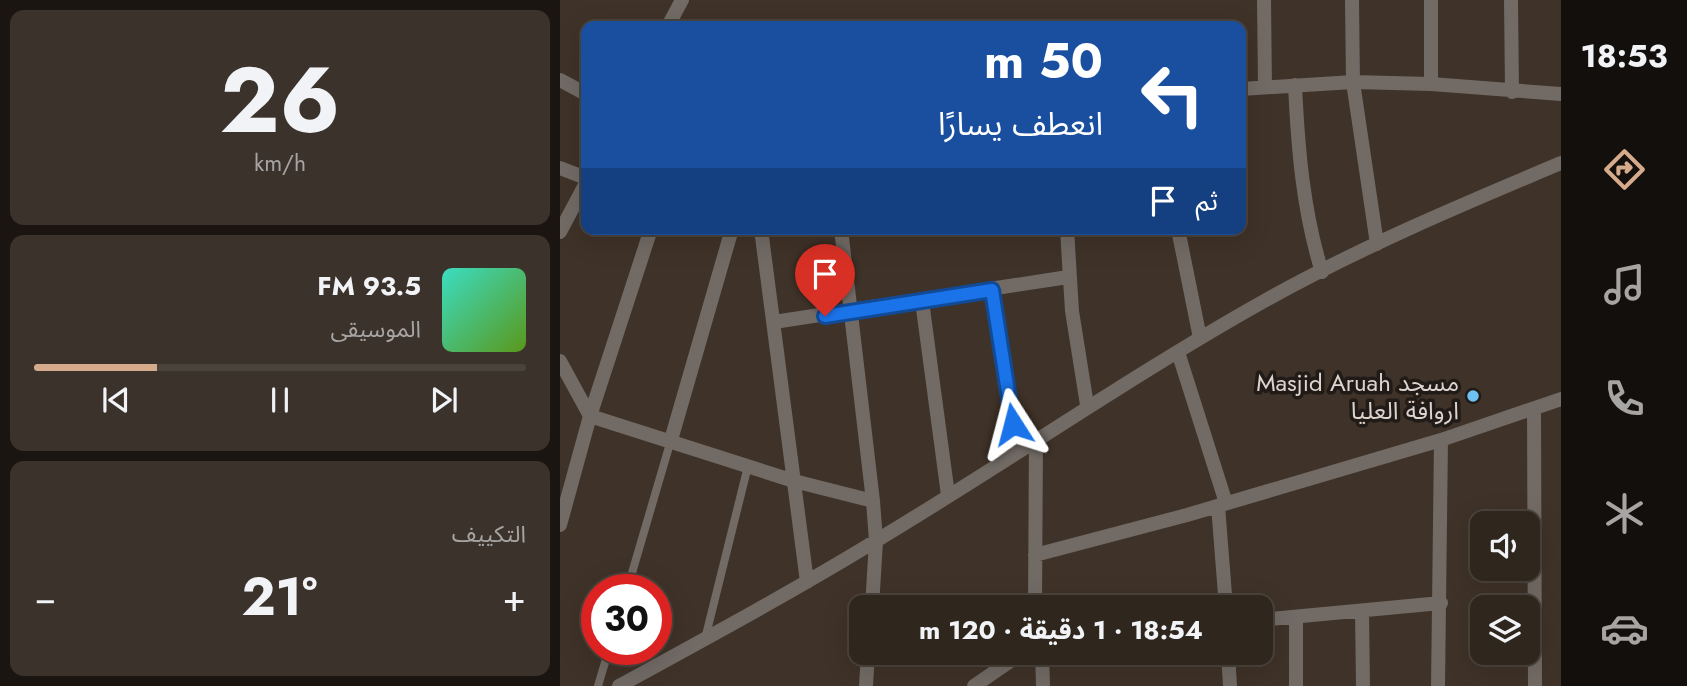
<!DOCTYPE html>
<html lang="ar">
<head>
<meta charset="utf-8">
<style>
	:root { --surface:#2f261e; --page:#3b322b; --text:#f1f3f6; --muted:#a7a5a4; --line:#4a433c; --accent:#d6ab8b }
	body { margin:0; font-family:Jost,"Noto Sans Arabic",sans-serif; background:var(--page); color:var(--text); direction:rtl; height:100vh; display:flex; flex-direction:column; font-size:26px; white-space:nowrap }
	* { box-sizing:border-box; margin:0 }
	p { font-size:23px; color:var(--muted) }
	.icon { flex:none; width:38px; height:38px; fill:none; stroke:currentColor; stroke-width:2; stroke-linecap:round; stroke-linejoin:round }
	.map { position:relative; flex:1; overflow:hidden; direction:ltr }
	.sheet { display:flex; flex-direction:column; gap:10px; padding:10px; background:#1a1510; width:560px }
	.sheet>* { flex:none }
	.top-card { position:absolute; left:21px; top:21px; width:665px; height:214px; border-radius:14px; box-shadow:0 7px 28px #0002,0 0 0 2px var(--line); direction:rtl; background:#1a4fa0; color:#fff; overflow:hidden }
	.fabs { position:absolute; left:910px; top:511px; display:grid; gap:14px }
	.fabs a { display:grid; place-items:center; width:70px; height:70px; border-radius:14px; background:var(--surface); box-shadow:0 7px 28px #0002,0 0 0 2px var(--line); font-size:35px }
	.speed { position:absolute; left:21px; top:574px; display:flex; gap:14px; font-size:35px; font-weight:700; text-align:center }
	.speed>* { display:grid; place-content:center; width:91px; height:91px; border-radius:50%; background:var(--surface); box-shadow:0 7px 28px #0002,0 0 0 2px var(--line); line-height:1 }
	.speed .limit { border:10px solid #d22; background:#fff; color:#111 }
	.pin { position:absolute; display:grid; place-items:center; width:60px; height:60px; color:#fff; margin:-72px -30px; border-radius:50% 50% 50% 0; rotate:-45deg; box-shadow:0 0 7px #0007 }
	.pin .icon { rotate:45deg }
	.me { position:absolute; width:77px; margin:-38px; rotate:351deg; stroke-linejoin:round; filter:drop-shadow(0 0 5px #0008) }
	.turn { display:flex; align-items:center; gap:24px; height:147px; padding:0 28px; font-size:32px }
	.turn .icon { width:91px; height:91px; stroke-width:2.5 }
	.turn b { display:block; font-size:49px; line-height:60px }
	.then { display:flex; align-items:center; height:66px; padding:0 28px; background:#0003; gap:14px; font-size:26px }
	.big { font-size:52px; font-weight:700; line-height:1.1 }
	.sheet .card { flex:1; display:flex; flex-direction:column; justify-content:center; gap:10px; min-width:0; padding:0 24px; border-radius:14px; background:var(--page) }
	.sheet .dial { align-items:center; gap:0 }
	.dial b { font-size:91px; line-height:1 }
	.song { display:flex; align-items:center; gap:21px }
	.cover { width:84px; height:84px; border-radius:10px; background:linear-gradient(135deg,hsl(170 70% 55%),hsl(90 70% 35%)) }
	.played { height:7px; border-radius:4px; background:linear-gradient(90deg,var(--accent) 25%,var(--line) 25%) }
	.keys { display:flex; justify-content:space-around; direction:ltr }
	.heat { display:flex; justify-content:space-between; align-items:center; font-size:38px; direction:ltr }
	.trip { position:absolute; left:289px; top:595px; width:424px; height:70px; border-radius:14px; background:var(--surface); box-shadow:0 7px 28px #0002,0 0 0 2px var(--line); font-weight:700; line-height:70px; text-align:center; direction:rtl }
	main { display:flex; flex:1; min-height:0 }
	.dock { display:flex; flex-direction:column; width:126px; justify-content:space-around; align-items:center; background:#130f0c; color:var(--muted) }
	.dock .icon { width:49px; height:49px }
	.dock .current { color:var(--accent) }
	.dock b { font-size:32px; color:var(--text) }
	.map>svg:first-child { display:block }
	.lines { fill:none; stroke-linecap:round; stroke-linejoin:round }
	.lane { stroke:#716a65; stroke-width:8 }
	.street { stroke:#716a65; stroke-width:14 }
	.route-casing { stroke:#114b97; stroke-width:18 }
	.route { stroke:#1a73e8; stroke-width:12 }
	.poi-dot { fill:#6ec2f3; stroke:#211b17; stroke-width:2.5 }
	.labels { text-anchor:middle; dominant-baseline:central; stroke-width:7; stroke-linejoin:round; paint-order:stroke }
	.poi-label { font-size:24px; fill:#ddd4ce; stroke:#211b17; text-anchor:end }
</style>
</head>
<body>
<main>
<nav class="dock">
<b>18:53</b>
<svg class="icon current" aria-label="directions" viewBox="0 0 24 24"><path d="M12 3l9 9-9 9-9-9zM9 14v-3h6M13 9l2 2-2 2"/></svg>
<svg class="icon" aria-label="music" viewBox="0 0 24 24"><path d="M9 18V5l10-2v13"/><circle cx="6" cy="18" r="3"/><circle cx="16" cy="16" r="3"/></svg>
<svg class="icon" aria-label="phone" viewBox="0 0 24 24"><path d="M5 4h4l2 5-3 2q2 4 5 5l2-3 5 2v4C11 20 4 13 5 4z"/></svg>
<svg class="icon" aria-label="climate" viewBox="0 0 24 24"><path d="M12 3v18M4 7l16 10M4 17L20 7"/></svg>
<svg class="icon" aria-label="car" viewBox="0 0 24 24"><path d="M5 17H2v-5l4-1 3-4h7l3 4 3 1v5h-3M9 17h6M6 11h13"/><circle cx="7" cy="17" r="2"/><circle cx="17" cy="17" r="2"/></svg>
</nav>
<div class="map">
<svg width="1001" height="686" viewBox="0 0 1001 686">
	<rect width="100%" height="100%" fill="#3f3228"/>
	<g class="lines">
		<path class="lane" d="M67,590l44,-150
			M145,639l43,-173
			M38,686l11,-37"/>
		<path class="street" d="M704,0l1,87
			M792,0l1,82 24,162
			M951,0l1,92
			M108,26l14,-26
			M0,80l26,14
			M871,84l130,10
			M735,85c3,64 8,126 27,187
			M681,89l112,-7 78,2v-84
			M0,168l26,10
			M201,229l46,353
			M281,229l32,272 3,40 -4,66
			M507,229l5,82 15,94
			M618,229l22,109
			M0,232l26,-49
			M432,290l25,160
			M362,301l26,194
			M214,322l294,-45
			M618,352l48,151
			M0,361l30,55 204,65 79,20
			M974,409l1,277
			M111,440l61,-211
			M658,506l8,101
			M0,525l30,-109 61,-187
			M475,555l152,-40 254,-75
			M475,607l1,-169
			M802,611l1,75
			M736,617v69
			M700,620l181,-17
			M482,653l1,33
			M668,653l2,33
			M59,686c86,-47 171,-93 255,-144 132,-79 258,-167 392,-242 95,-53 195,-95 295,-137
			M306,686l2,-33
			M414,686l48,-33
			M878,686l3,-246 120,-41"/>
	</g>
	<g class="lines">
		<g class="route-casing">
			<path id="route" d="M265,316l167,-26 21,134"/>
		</g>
		<use href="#route" class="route"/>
	</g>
	<circle class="poi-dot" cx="913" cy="396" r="7"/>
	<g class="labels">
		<g class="poi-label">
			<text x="899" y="382">Masjid Aruah مسجد<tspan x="899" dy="28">اروافة العليا</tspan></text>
		</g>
	</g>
</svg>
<div class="fabs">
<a><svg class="icon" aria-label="sound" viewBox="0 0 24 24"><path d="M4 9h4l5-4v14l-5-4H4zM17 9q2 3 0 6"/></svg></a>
<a><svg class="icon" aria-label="layers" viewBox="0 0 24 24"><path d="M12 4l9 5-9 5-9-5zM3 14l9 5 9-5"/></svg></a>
</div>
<div class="speed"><div class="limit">30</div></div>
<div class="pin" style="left:265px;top:316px;background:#d93025"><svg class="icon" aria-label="arrive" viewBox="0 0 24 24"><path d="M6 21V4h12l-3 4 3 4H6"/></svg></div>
<svg class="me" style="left:453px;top:424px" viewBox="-20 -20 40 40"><path d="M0-17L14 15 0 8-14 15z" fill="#1a73e8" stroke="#fff" stroke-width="4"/></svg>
<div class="trip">18:54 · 1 دقيقة · 120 m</div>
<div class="top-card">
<div class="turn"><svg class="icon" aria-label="left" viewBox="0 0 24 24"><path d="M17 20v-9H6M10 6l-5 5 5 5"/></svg><div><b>50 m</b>انعطف يسارًا</div></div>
<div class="then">ثم<svg class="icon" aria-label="arrive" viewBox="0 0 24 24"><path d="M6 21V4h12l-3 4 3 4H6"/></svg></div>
</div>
</div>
<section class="sheet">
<div class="card dial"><b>26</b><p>km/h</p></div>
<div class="card">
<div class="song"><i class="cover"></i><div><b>93.5 FM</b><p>الموسيقى</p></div></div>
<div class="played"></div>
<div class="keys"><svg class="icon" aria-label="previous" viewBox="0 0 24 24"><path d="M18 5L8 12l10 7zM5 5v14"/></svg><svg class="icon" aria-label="pause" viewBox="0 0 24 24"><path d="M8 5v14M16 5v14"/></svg><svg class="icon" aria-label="next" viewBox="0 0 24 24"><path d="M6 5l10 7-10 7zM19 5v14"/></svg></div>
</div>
<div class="card"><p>التكييف</p>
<div class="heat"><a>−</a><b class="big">21°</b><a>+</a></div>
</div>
</section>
</main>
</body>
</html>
